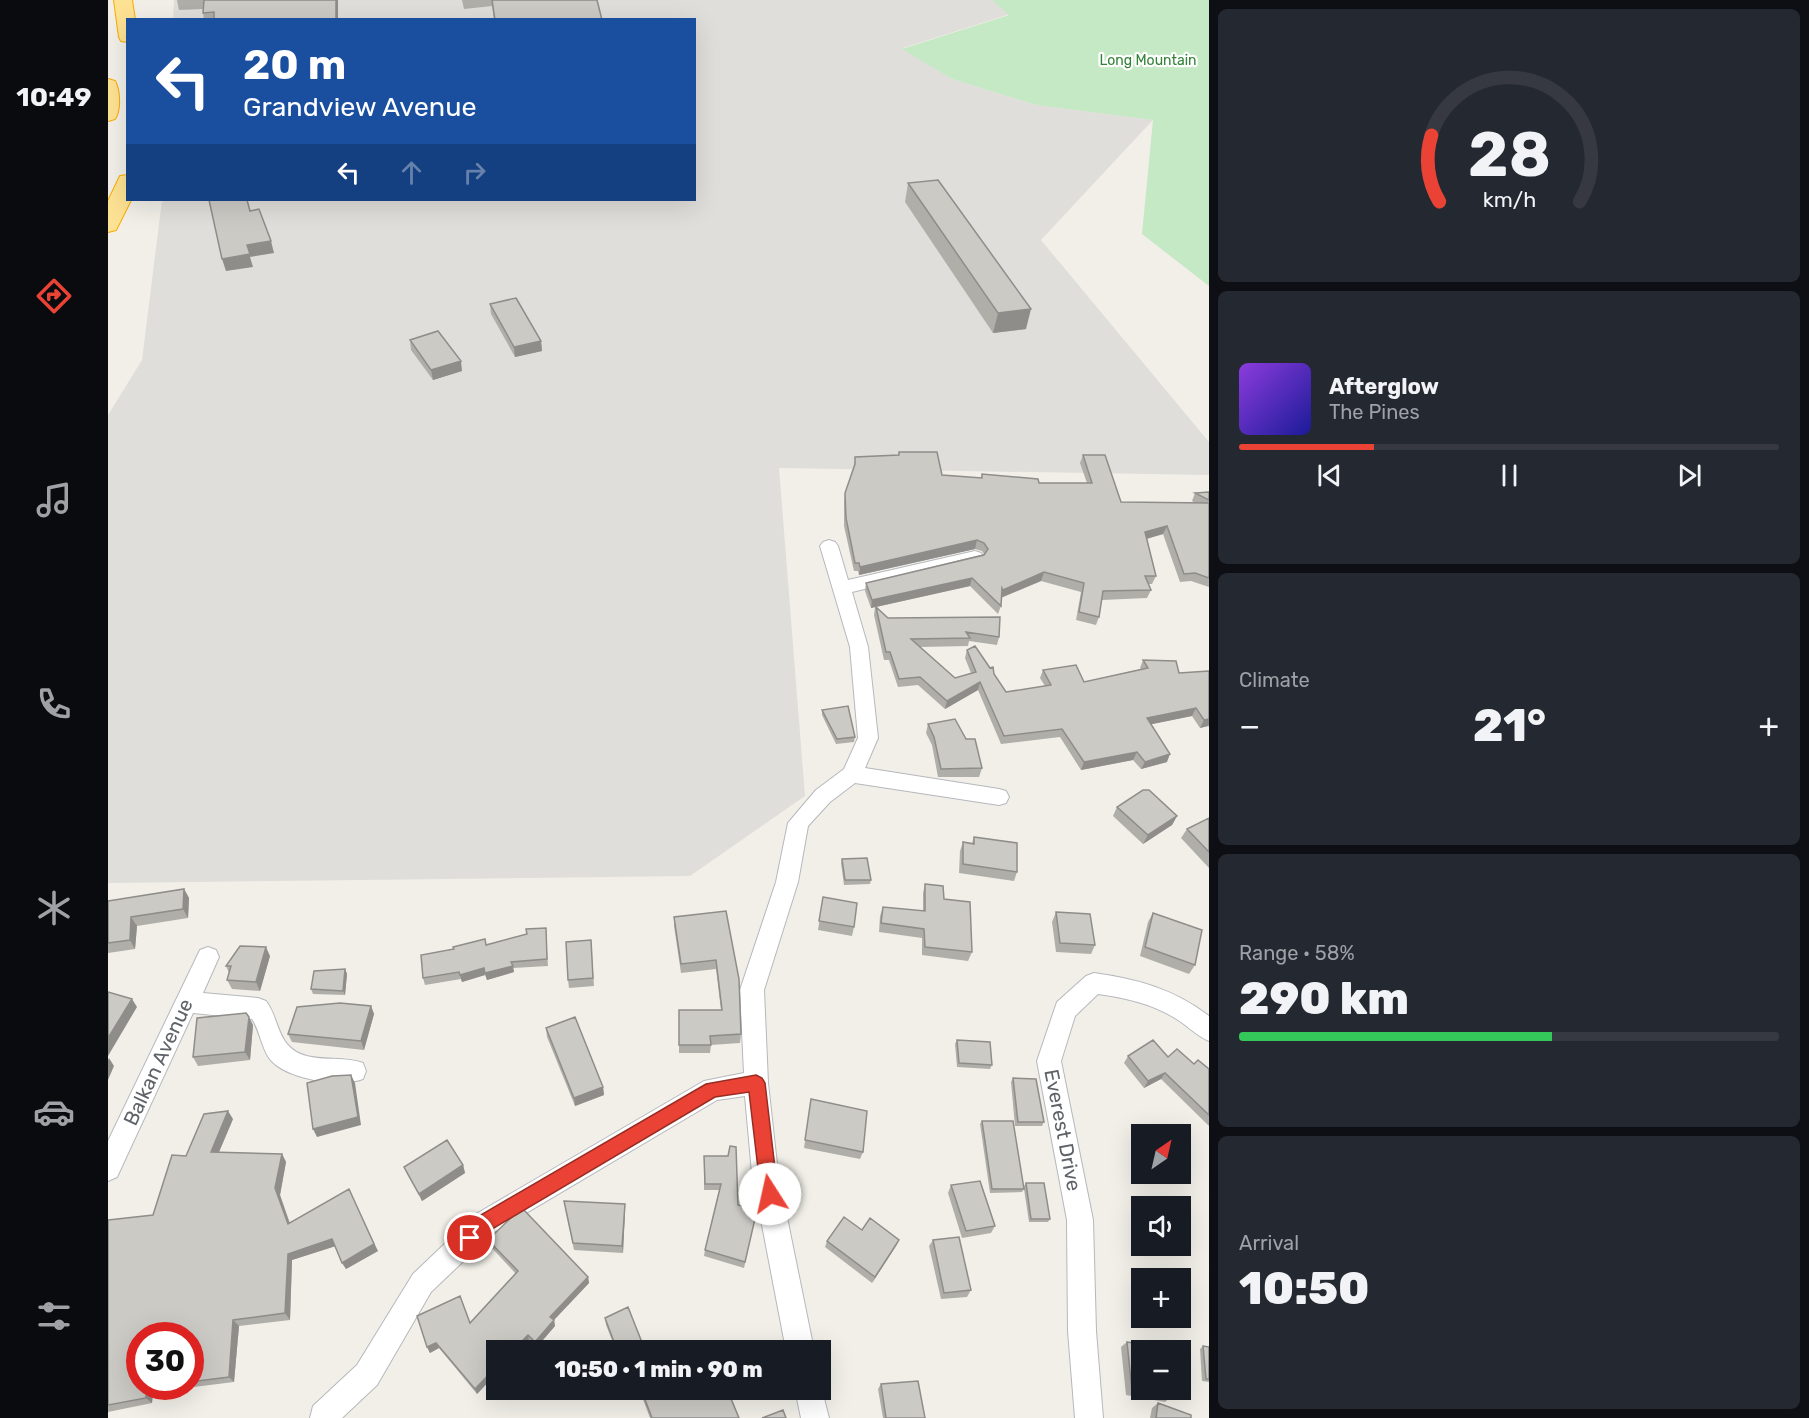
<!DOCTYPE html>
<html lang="en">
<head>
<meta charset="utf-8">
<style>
	:root { --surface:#171b24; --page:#242831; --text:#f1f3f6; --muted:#9ea1a6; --line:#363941; --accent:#ea4335 }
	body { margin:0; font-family:Rubik,sans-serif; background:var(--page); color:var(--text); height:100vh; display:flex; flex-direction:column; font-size:22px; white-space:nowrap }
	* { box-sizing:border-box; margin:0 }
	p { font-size:20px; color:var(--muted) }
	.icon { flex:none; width:33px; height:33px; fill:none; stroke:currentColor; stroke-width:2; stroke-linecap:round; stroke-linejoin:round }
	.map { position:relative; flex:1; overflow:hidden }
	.panel { display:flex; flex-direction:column; gap:9px; padding:9px; background:#0d0f14; width:600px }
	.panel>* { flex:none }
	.hud { position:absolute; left:18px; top:18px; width:570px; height:183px; border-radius:0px; box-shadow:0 6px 24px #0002; background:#1a4fa0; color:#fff; overflow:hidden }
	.needle { width:39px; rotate:34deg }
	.tools { position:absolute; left:1023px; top:1124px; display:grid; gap:12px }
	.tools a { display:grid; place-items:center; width:60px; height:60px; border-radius:0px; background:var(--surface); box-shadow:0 6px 24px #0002; font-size:30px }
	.speed { position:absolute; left:18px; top:1322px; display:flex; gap:12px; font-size:30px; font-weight:700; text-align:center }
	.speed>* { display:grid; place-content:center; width:78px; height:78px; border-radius:50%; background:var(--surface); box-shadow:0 6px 24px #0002; line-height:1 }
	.speed .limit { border:9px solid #d22; background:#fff; color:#111 }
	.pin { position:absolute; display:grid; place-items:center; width:51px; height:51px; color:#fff; margin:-26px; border:3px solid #fff; border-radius:50%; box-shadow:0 2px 6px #0007 }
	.me { position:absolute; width:66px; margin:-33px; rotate:350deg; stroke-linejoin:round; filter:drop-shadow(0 0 4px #0008) }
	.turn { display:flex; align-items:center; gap:21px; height:126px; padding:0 18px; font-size:27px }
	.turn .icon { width:78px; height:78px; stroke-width:2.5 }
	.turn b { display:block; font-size:42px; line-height:51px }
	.lanes { display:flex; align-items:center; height:57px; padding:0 18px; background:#0003; justify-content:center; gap:30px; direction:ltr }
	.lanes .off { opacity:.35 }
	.big { font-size:45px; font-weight:800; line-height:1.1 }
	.panel .card { flex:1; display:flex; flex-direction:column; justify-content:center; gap:9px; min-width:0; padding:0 21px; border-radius:9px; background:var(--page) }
	.panel .dial { align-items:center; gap:0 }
	.dial svg { height:156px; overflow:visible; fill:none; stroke:var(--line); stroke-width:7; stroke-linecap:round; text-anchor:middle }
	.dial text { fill:var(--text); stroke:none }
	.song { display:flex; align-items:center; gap:18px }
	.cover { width:72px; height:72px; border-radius:9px; background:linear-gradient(135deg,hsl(270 70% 55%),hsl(240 70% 35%)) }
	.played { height:6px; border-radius:3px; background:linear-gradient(90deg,var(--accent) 25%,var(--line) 25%) }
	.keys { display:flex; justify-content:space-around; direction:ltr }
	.heat { display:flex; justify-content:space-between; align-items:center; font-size:33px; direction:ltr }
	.charge { height:9px; border-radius:4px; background:linear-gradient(90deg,#34c759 58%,var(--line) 0) }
	.trip { position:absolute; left:378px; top:1340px; width:345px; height:60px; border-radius:0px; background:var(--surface); box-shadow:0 6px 24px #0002; font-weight:800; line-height:60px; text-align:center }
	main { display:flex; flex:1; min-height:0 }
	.tabs { display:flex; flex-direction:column; width:108px; justify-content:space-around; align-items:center; background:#090b0e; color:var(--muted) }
	.tabs .icon { width:42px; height:42px }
	.tabs .current { color:var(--accent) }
	.tabs b { font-size:27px; color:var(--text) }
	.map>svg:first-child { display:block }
	.industrial { fill:#e0deda }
	.green { fill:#c5e8c5 }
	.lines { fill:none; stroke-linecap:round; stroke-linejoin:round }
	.street-casing { stroke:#b5b8bc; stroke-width:2 }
	.highway-casing { stroke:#f9ab00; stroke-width:2 }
	.street { fill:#fff; fill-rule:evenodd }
	.highway { fill:#fde293; fill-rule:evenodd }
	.wall { fill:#afaea9; fill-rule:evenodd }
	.shaded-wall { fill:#8f8d8a }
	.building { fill:#cccac5; stroke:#8f8d8a; stroke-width:1.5 }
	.route { fill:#ea4335; stroke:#982c22; stroke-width:1.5 }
	.labels { text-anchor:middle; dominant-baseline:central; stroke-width:4.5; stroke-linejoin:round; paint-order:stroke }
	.far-park-label { font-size:14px; fill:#348238; stroke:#fff }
	.near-street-label { font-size:20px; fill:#5f6368; stroke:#fff }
</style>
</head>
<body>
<main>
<nav class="tabs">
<b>10:49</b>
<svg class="icon current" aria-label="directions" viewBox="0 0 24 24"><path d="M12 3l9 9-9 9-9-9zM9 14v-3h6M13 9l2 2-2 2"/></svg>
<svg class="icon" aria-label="music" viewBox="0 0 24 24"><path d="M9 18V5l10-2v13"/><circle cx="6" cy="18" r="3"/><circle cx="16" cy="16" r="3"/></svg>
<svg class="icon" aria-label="phone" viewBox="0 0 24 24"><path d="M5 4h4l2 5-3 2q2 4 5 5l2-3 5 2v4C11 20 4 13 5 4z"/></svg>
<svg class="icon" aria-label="climate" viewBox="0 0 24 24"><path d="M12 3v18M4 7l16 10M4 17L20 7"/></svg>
<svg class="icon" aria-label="car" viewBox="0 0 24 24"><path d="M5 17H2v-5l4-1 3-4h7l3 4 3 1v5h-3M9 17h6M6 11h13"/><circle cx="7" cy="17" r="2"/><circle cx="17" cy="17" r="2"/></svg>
<svg class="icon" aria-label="filters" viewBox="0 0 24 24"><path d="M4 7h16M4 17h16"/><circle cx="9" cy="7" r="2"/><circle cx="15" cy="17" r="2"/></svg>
</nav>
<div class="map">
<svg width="1101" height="1418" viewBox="0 0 1101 1418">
	<rect width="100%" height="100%" fill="#f1efe8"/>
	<path class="industrial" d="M66,0h818l18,14 -107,34 49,31 84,26 117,15 -112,120 168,202v33l-430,-7 26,328 -115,80 -582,7v-468l34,-55 20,-160h532v-180h-521z"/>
	<path class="green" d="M884,0h217v286l-67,-52 11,-114 -117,-15 -84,-26 -50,-30 107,-34z"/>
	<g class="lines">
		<g class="street-casing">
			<path id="street" d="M721,540l6,2 3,4 10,34 127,-29 6,2 3,4 -3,4 -129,31 16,55 10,91 -13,30 134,21 7,2 3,6 -3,6 -7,2 -144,-22 -25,19 -22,24 -10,56 -34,108 4,93 10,90 36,177h-28l-34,-177 -7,-77 -28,4 -223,132 -63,60 -54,93 -35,33h-32l3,-12 44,-41 56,-91 63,-60 228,-133 40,-8 -4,-83 36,-108 12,-59 28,-33 28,-21 14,-31 -8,-91 -30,-101 3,-4z
				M100,947l8,3 3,7 -16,36 55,5 8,3c10,13 11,31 21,43 18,22 52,10 76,19l3,8 -3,8c-23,9 -79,0 -94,-21 -8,-12 -9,-27 -17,-39l-59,-6 -76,164 -9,4v-40l92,-191z
				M986,973c43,6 80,16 115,43v25c-12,-5 -20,-14 -31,-21 -24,-16 -52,-22 -80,-26l-23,22 -14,45 32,159 3,111 7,87h-28l-7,-87 -1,-111 -30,-159 20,-59 29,-26z
				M712,1383l9,35h-28l-6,-29h25z"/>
		</g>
		<g class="highway-casing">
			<path id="highway" d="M6,0h18l3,20h-7v22l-7,-1 -2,-4z
				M0,79l7,2c5,9 6,30 0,38l-7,2z
				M20,175v25h3l-15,30 -8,2v-31l12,-25z"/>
		</g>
		<use href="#street" class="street"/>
		<use href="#highway" class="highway"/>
	</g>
	<path class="wall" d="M69,0h161v20h-134l-1,-7v-4l-24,1z
		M354,0h135l5,20h-108l-2,-14 -28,3z
		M800,183l118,146 -33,4 -88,-131z
		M382,304l51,37 1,10 -27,6 -24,-43z
		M302,340l52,31 -29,9 -22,-30z
		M791,452l43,23 39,3 1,-4 57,9h48l-7,-20 3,-8 38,47 74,1 -3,-2 3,-8 14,-1v95l-18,-6 -11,1 -17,-48 -16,5 9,37 -4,8h-4l3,6 -4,8 -45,2 -3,17 -3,8 -20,-5 5,-28 -40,-11 -40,17v8l-3,8 -28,-28 -94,21 12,11 111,19 -2,8 -28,-4 -1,5 -48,1 35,31 16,-5 -6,-15 2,-8 27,24 12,18 39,-6 -5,-8 3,-8 41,12 57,-13 -1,-1 3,-8 36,13 30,-2v56l-1,-1 -8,2 -8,-12 -41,8 16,38 -26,7 -8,-9 -52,10 -21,-33 -59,7 -23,-54 -33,19 -27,-24 -20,2 -9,-27h-5l-10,-45 1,-8 -4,1 -6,-17 1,-8 118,-29 -2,-3 -7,-2 -116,26 -1,-4h-4l-10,-45v-25l1,-8 9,-25 1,-11 43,-2z
		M714,710l33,27 -1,5 -18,2 -14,-29z
		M820,724l54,44 -3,9h-41l-6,-32 -6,-12z
		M1009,807l60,9 -5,9 -29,19 -30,-28z
		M1101,818v50l-28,-30 6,-9z
		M866,837l43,35 -3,9 -55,-8 1,-22 3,-9 9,1z
		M734,859l29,21 -1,4 -26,1 -3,-22z
		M817,884l19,15 28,53 -4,9 -46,-6v-17l-43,-6 1,-16 3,-9 40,4v-18z
		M76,889l5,9 -1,20 -51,8 -2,23 -27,4v-52z
		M715,897l31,30 -2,9 -34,-6z
		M618,911l15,123 -1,9 -29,2 -1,8h-31v-43h42l-5,-41 -35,4 -7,-47v-9z
		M948,912l39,33 -4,9 -35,-2 -4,-30z
		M1045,913l42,52 -6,9 -49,-18 8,-34z
		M438,935l2,31 -35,2 1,4 -27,8 -2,-5 -23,7 -1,-3 -36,6 -2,-7 31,-29z
		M483,940l3,46 -25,2 -1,-8z
		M162,956l-10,35 -28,-2 -5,-9 2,-7 -3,-7z
		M237,969l2,5 -2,21 -32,-1 -2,-5z
		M263,1006l3,8 -10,36 -72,-8 -4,-8z
		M145,1025l-3,35 -52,6 -5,-9z
		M438,1028l57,59 1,8 -29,11 -28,-69z
		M849,1040l35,25 -2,4 -33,-2 -2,-23z
		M1020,1056l40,1 41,12v57l-48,-47 -17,9 -20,-25z
		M905,1078l31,44 -2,4h-27l-4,-44z
		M703,1099l52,53 -3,7 -56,-11z
		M125,1119l-14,33 63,2 4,8 -6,33 10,28 88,28 -32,18 -11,-23 -43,14 -2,60 -51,6 -5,56 -81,10 -1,11 -44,9v-192l45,-5 33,-59zM82,1335v51h-50z
		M874,1121l42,65 2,-3 24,36 -2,3h-19l-5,-33 -2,3 -32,1 -10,-69z
		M596,1156l34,49 19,5 -13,58 -40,-12 1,-6 14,-60h-15z
		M355,1165l2,8 -43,28 -15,-27 -3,-7z
		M843,1185l44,41 -4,7 -29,5 -14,-45z
		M457,1208l60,3 -2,42 -49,-3z
		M754,1230l37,10 -3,6 -24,37 -47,-36 2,-6z
		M380,1240l100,37 1,6 -35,37 1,6 -19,22 -7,-7 -8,9h-25v24l-19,20 -38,-46 -9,5 -3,-6 43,-24 46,-49 -25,-27z
		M825,1240l38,50 -4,7 -26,2 -12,-53z
		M497,1318l40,32h-29l-10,-25z
		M1019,1342l45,54 -7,6 -39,-7 -5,-48z
		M1095,1346l6,1v35l-7,-1 -2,-32z
		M773,1384l44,34h-42l-5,-29z
		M531,1389h88l12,29h-89z
		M1050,1403l33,15h-41l2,-10z"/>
	<path class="shaded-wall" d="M228,0h2v20h-2z
		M163,241l3,12 -24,4 3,10 -27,4 -4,-12 25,-14z
		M923,309l-5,20 -33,4 5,-20z
		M433,341l1,10 -27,6 -1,-10z
		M353,361l1,10 -29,9 -2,-10z
		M1059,526l-4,8 -21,6 3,-8z
		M869,540l-2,9 -116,26 1,-8z
		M936,572l-3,9 -41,17 3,-8z
		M864,578l-2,8 -99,22 1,-8z
		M872,682l-2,8 -33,19 2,-8z
		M1088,708l-4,8 -49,10 4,-8z
		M1101,719v5l-1,2 -8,2 4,-8z
		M1029,752l-4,8 -52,10 3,-8z
		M1062,754l-3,8 -26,7 4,-7z
		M1069,816l-5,9 -29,19 5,-9z
		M76,889l5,9 -1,20 -5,-9z
		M23,917l6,9 -2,23 -5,-9z
		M158,947l4,9 -10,35 -4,-9z
		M405,966l1,6 -27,8 -2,-7z
		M376,968l1,7 -23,7 -2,-7z
		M237,969l2,5 -2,21 -2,-4z
		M24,999l5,8 -29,49v-18z
		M263,1006l3,8 -10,36 -3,-9z
		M141,1017l4,8 -3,35 -5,-8z
		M1,1058l5,8 -6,14v-20z
		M1057,1073l-4,6 -17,9 4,-7z
		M243,1075l4,8 6,42 -44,12 -4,-8z
		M495,1087l1,8 -29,11 -1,-8z
		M120,1111l5,8 -17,40 -5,-7z
		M174,1154l4,8 -6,33 12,36 -4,-7 -13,-36z
		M355,1165l2,8 -43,28 -3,-7z
		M244,1197l26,54 -32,18 -4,-6z
		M517,1204v7l-2,42 -1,-7z
		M224,1239l4,7 -44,14 -2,60 -5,-7 3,-59z
		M791,1240l-3,6 -24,37 3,-6z
		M480,1277l1,6 -35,37 1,6 -19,22 -1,-6 15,-25z
		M125,1320l6,6 -5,56 -5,-5z
		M420,1335l1,6 -8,9h-8z
		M328,1343l3,5 -9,5 -3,-6z
		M388,1367v7l-19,20 -2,-5z
		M38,1387l7,5 -1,11 -6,-5z"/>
	<path class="building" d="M96,0h132v20h-122v-8l-11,1z
		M384,0h105l5,20h-107z
		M830,180l93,129 -33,4 -90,-130z
		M101,200h38l3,11 9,-2 12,32 -24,4 3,9 -28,5z
		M408,298l25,43 -27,6 -24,-43z
		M330,331l23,30 -30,9 -21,-30z
		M791,452h38l5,23 40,3v-4l56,5 1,4h53l-9,-28h22l16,47 88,1v75l-14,-5 -11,1 -17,-48 -22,6 11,44h-11l6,14 -48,1 -4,26 -20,-5 5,-29 -40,-11 -41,18 -1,-2 -1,18 -29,-28 -100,22 -6,-17 118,-28 4,-6 -4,-6 -7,-3 -117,27 -1,-4h-4l-9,-45 -1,-25 10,-29v-7l44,-2z
		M1101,492v8l-14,-7z
		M768,607l12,11 112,-1 -1,20 -33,-5 4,6 -59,1 44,39 21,-6 -9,-22 8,-4 15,22 3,-1 1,7 12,18 45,-7 -8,-15 33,-5 8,17 64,-14 -5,-8 33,1 3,12 30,-2v48l-5,1 -8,-12 -49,10 23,36 -25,8 -8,-10 -53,10 -22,-33 -58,7 -24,-54 -33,19 -27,-24 -21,2 -9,-27h-4z
		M740,706l7,31 -18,2 -15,-29z
		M847,719l11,20h9l7,29 -41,1 -7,-32 -6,-13z
		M1035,790h6l28,26 -29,19 -31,-28z
		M1101,818v34l-22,-23z
		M866,837l43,6v29l-54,-8v-22l11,2z
		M759,858l4,22h-26l-3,-21z
		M817,884l18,2 1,13 26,3 2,50 -47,-5 -1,-18 -43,-6 2,-16 42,4z
		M76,889l-1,20 -52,8 -1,23 -22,3v-42z
		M715,897l34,6 -3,24 -35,-6z
		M618,911l13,68 2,55 -31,2 1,9h-32v-35h43l-6,-50 -35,4 -7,-47z
		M948,912l34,2 5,31 -35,-2z
		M1045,913l49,17 -7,35 -50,-18z
		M438,928l1,31 -36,3 2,4 -28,7 -1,-5 -24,7 -1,-3 -36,6 -2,-23 33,-6 -1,-2 32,-8 1,6 41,-11 -1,-5z
		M483,940l2,38 -25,2 -2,-38z
		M132,946l26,1 -10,35 -29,-2 4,-14h-5z
		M237,969l-2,22 -32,-2 3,-18z
		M0,992l24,7 -24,39z
		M232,1003l31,3 -10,35 -73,-7 9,-27z
		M138,1013l3,4 -4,35 -52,5 4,-39z
		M467,1017l28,70 -29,11 -28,-70z
		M849,1040l33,2 2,23 -33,-2z
		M1045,1040l15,17 9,-8 17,15 4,-4 11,9v46l-44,-42 -17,8 -20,-25z
		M243,1075l7,42 -45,12 -6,-46 25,-7z
		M905,1078l23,1 8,43h-26z
		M703,1099l56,12 -4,41 -58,-12z
		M120,1111l-17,41 71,2 -7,34 13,36 61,-35 25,55 -32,19 -10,-24 -44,15 -3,59 -52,7 -4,57 -39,5v-47h-50v51h15l-9,1v11l-38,7v-185l45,-5 19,-60 14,1 18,-42z
		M874,1121h31l11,68h-32z
		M339,1140l16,25 -44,29 -15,-27z
		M622,1146l6,1 2,58 19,5 -12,52 -40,-12 16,-66h-16l-1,-28h24z
		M872,1181l15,45 -29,5 -15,-46z
		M918,1183h18l6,36h-19z
		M456,1201l61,3 -3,42 -49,-3z
		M415,1209l65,68 -38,40 4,3 -19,22 -7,-7 -15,15h-17v17l-21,22 -39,-46 -9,4 -10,-31 43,-20 10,27 48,-52 -30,-31 27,-26z
		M736,1217l18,13 8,-12 29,22 -24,37 -48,-36z
		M851,1237l12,53 -27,3 -11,-53z
		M520,1307l17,43h-28l-12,-32z
		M1019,1342l40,6v2h-25v39h29l1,7 -40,-6z
		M600,1346l2,4h-11z
		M1095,1346l6,1v32h-3z
		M810,1381l7,37h-39l-5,-34z
		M533,1389h86l12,29h-87z
		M1050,1403l33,12v3h-35z
		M675,1410l3,8h-24z"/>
	<path class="route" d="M648,1075l6,3 3,5 13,111 -2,7 -6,2 -7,-2 -2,-7 -12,-102 -34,5 -223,132 -16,15 -6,3 -7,-3 -3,-6 3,-7 16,-15 227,-132z"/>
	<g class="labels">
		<g class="far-park-label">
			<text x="1040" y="60">Long Mountain</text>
		</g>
		<g class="near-street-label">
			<text transform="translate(50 1062) rotate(-65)">Balkan Avenue</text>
			<text transform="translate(955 1130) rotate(79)">Everest Drive</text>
		</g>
	</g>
</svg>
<div class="tools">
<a><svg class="needle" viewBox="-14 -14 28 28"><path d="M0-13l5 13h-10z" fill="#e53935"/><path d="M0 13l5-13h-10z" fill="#9ea1a6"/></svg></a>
<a><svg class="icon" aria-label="sound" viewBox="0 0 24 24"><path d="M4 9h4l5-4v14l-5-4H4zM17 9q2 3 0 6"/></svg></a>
<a>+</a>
<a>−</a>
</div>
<div class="speed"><div class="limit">30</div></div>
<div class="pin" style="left:362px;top:1238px;background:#d93025"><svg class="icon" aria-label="arrive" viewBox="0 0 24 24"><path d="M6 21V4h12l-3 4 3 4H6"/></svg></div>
<svg class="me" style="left:662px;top:1194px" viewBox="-20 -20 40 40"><circle r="19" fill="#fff"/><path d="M0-13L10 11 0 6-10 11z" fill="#ea4335"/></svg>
<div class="trip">10:50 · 1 min · 90 m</div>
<div class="hud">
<div class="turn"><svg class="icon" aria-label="left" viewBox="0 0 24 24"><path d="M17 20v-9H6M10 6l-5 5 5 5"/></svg><div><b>20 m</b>Grandview Avenue</div></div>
<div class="lanes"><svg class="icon" aria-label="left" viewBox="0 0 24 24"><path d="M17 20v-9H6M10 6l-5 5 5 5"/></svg><svg class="icon off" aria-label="ahead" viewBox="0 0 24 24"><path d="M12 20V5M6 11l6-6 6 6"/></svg><svg class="icon off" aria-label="right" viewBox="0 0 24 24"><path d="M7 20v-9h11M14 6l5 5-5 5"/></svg></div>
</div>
</div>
<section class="panel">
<div class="card dial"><svg viewBox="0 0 100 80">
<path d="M14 69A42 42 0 1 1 86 69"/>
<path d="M14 69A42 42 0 0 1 10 35" stroke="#ea4335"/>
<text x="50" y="56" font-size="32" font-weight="700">28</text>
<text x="50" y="72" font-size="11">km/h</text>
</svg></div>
<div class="card">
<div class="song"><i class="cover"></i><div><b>Afterglow</b><p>The Pines</p></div></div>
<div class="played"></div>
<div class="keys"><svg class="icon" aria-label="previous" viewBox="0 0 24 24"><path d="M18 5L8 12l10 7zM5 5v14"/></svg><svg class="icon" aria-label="pause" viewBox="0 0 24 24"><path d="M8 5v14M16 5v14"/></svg><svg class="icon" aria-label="next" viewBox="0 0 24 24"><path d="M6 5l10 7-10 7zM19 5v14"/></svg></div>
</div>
<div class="card"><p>Climate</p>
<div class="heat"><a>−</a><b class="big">21°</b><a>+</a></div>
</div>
<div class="card"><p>Range · 58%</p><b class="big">290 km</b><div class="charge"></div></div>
<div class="card"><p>Arrival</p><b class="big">10:50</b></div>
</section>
</main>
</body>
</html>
